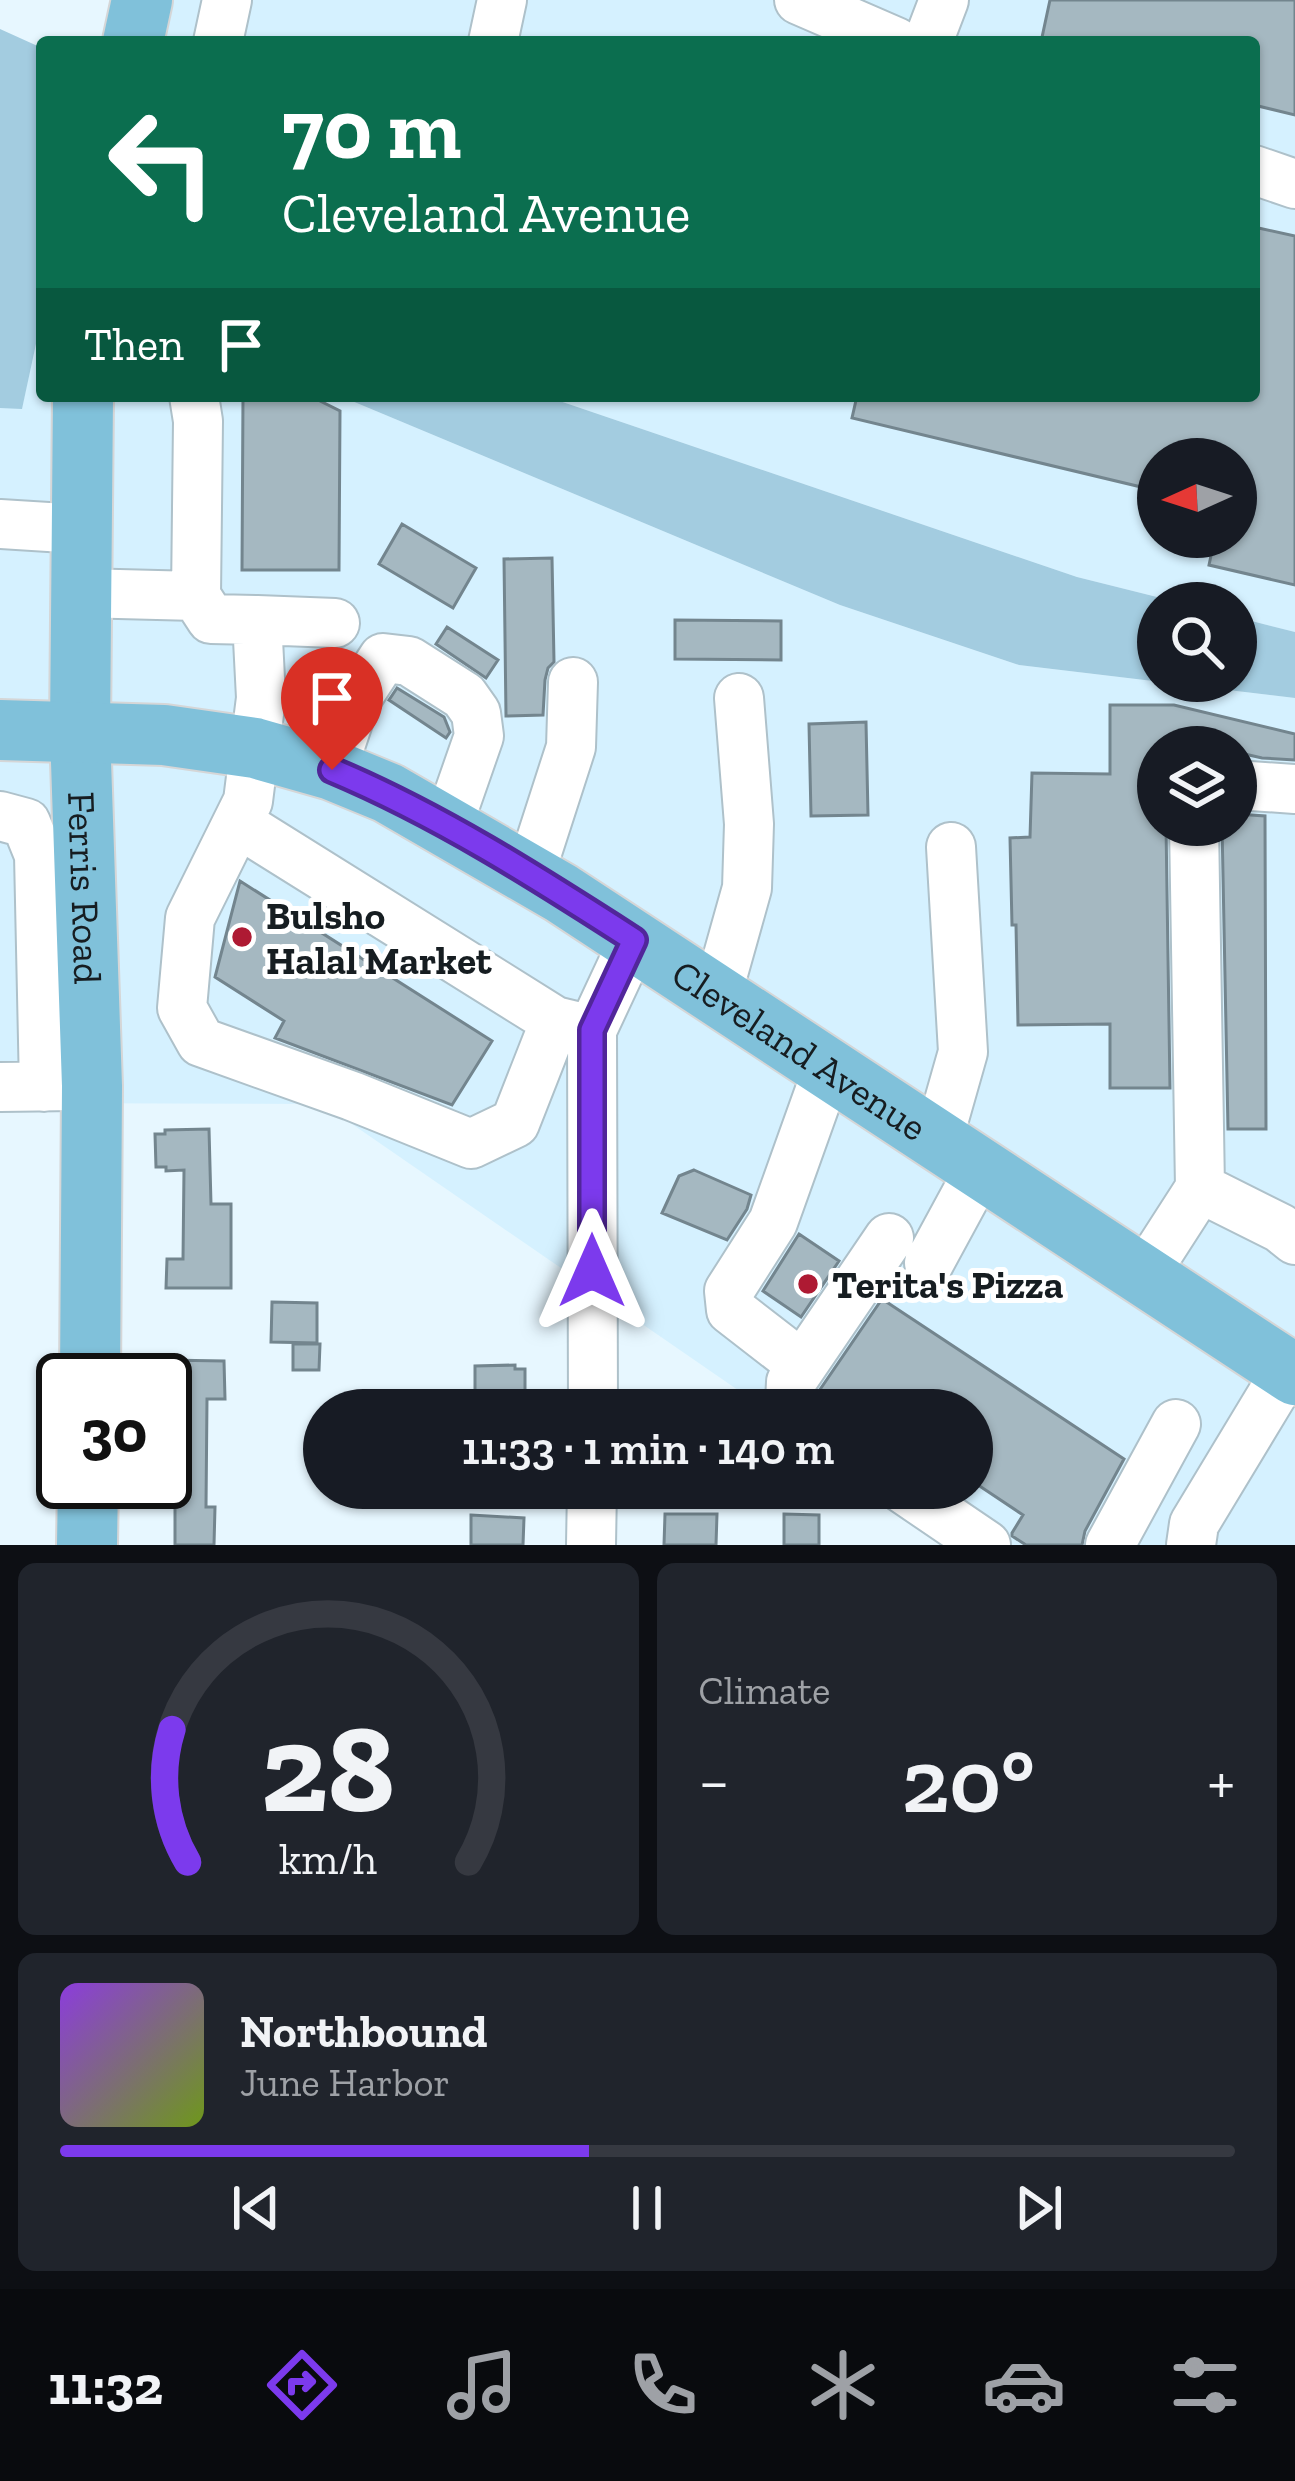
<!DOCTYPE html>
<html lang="en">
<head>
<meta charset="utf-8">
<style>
	:root { --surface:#171b24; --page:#20242c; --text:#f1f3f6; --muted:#9ea1a6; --line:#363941; --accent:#7c3aed }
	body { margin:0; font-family:"Zilla Slab",serif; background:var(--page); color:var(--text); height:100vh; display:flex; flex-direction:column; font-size:45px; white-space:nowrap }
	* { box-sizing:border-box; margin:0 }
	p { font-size:39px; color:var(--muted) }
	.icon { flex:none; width:66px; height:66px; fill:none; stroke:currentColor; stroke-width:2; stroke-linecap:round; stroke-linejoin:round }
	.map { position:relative; height:1545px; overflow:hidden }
	.panel { display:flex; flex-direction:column; gap:18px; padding:18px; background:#0d0f14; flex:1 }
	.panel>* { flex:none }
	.hud { position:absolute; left:36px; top:36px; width:1224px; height:366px; border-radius:12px; box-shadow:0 3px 9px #0004; background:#0b6e4f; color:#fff; overflow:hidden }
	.needle { width:78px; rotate:267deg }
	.tools { position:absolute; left:1137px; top:438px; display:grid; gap:24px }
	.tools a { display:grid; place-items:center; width:120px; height:120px; border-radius:50%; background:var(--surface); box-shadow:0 3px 9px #0004; font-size:60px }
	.speed { position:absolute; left:36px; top:1353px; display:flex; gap:24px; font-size:60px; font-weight:700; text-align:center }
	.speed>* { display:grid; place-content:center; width:156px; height:156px; border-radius:50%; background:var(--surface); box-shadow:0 3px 9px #0004; line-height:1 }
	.speed .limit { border:6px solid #111; border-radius:18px; background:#fff; color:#111 }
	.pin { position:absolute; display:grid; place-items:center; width:102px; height:102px; color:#fff; margin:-123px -51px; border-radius:50% 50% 50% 0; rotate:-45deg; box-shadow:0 0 12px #0007 }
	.pin .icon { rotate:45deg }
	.me { position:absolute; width:132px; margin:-66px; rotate:0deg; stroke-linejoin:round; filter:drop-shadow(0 0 9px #0008) }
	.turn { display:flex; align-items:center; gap:42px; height:252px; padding:0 48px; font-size:54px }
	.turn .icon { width:156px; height:156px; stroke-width:2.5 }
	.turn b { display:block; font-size:84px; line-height:102px }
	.then { display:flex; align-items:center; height:114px; padding:0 48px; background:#0003; gap:24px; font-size:45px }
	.big { font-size:90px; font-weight:600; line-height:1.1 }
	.panel .card { flex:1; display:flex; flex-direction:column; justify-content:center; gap:18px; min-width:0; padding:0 42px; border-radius:18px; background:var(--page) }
	.panel .dial { align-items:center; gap:0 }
	.dial svg { height:312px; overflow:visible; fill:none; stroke:var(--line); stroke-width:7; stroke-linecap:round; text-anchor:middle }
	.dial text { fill:var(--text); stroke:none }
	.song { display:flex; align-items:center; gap:36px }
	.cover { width:144px; height:144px; border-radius:18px; background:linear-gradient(135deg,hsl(270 70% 55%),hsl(80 70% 35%)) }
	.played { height:12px; border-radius:6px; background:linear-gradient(90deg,var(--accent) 45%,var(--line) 45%) }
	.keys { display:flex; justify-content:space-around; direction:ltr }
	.heat { display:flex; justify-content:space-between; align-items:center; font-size:66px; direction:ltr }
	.panel .tiles { flex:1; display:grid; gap:18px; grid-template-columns:1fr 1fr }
	.card:last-child { grid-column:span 2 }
	.trip { position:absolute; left:303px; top:1389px; width:690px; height:120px; border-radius:60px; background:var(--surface); box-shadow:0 3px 9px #0004; font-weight:600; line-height:120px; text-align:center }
	.tabs { display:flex; height:192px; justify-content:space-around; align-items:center; background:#090b0e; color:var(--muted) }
	.tabs .icon { width:84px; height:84px }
	.tabs .selected { color:var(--accent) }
	.tabs b { font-size:54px; color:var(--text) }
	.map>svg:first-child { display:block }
	.built { fill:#d5f1ff; fill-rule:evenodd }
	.green { fill:#a3cce0 }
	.building { fill:#a5b8c1; stroke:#73858e; stroke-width:3 }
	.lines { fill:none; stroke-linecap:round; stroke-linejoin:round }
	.minor-casing { stroke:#aec1ca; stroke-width:52 }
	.major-casing { stroke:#d5d6d7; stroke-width:64 }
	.minor { stroke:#fff; stroke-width:48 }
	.major { stroke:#80c1da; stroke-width:60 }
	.route-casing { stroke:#51269a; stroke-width:30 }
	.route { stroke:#7c3aed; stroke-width:21 }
	.poi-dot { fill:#ae1a33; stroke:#fff; stroke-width:4.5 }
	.labels { text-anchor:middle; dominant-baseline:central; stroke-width:10; stroke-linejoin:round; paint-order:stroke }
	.street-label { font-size:39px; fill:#161d21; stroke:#fff }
	.poi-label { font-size:39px; font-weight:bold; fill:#161d21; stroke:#fff; text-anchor:start }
</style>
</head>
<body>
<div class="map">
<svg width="1295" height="1545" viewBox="0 0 1295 1545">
	<rect width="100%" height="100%" fill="#e7f7ff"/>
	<path class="built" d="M142,0h1153v632l-59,-15v-14h-55l-104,-26 -532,-181h709v-354h-1121zM1158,459h78v78h-78z
		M42,316v80h298l500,209 179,60 276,33v847h-332l-83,-57h92v-78h-205l-444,-306 -323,-1v-695h22zM1158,747h78v78h-78z"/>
	<path class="green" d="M0,29l42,19v268l-20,93 -22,-1z
		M340,396h205l532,181 104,26h-23v78h78v-64l59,15v66l-276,-33 -179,-60z"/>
	<path class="building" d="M1050,0h245v115l-41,-10v-63h-213z
		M1254,227l41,9v349l-86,-20 6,-28h21v-78h-78v32l-306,-73 5,-22h397z
		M243,396h67l30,15 -1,159h-97z
		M402,524l74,44 -23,40 -74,-44z
		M552,558l2,104 -6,6 -3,12 -2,35 -37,1 -2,-157z
		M675,620l106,1v39l-106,-1z
		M447,627l51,33 -12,18 -50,-34z
		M397,688l47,29 6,15 -4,6 -57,-38z
		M1110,705h64l121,29v26l-33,-2 -26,-6v-5h-20l-44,-11v11h-14v78h8l4,263h-60v-64l-92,1 -2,-100h-4l-2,-87 20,-1 2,-64 78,1z
		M866,722l2,93 -57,1 -2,-92z
		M1236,814l29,2 1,313h-38l-6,-304h14z
		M240,881l252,160 -40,64 -177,-67 9,-17 -69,-44z
		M209,1129l2,75h20v84h-65l1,-29h16l1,-89 -18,1v-4h-10l-1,-33h10v-4z
		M694,1170l57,25 -4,14 -20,31 -65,-27 17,-37z
		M799,1234l40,27 -38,56 -38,-26z
		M882,1299l242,160 -39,72 -3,14h-56l-14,-9v-3l11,-18 -51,-34v-71h-149l-4,-19z
		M272,1302l45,1v40l-46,-1z
		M293,1344h27l-1,26h-26z
		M165,1360l59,1 1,38h-18l-1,108h9l-1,38h-39v-66l-9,-1z
		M515,1365v4h10v30l-50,3v-36z
		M665,1514h52l-1,31h-52z
		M784,1514l35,1v30h-35z
		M471,1515l53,3 -1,27h-52z"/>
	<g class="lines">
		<g class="minor-casing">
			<path id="minor" d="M799,0l97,42
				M218,42l9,-42
				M493,42l9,-42
				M928,42l16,-42
				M1254,170l41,14
				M194,396l4,25 -2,175 15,23 46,1 4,78 -13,103 -58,117 -8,90 19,34 151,54 119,48 44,-21 40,-102 37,9
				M0,524l80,5
				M80,593l116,3
				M257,620l78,3
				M332,770l23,-69 28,-43 26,3 55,35 12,17 3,23 -31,89
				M1236,785l59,4
				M0,816l26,7 13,32 5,232
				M238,823l317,198
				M530,874l41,-127 2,-65
				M717,995l30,-107 2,-64 -10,-126
				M0,1087l75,-1
				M938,1140l25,-88 -12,-205
				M1200,1188l80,40 15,12
				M929,1263l52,-96
				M1144,1275l56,-87 -6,-363
				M802,1365l-71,-55 -2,-19 44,-69 55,-154
				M593,1410l-1,-380 42,-90
				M795,1410l-5,-8 1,-20 98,-144
				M902,1488l84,57
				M591,1545l1,-57
				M1110,1545l66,-121
				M1191,1545l3,-21 93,-154"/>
		</g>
		<g class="major-casing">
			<g id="major">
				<path d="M133,42l9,-42"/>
				<path id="s1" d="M83,396l-3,336 12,354 -2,294"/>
				<path id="s2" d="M0,730l164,5 91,13 77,22 56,23 173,100 734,482"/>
				<path d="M87,1545l1,-63"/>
			</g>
		</g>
		<use href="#minor" class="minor"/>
		<use href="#major" class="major"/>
	</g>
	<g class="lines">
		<g class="route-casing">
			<path id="route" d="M332,770c107,45 204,107 302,170l-42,90v241"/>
		</g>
		<use href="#route" class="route"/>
	</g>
	<g class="poi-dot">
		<circle cx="242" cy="937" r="12"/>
		<circle cx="808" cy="1284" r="12"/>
	</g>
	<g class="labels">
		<g class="street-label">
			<text stroke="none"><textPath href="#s1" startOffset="492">Ferris Road</textPath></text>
			<text stroke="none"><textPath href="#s2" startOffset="882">Cleveland Avenue</textPath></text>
		</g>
		<g class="poi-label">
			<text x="266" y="915">Bulsho<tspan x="266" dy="45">Halal Market</tspan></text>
			<text x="832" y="1284">Terita's Pizza</text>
		</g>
	</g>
</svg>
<div class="tools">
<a><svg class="needle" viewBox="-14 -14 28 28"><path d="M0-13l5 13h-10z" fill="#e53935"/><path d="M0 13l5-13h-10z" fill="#9ea1a6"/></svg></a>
<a><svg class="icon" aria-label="search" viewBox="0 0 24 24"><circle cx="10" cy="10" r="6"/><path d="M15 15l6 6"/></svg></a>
<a><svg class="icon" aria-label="layers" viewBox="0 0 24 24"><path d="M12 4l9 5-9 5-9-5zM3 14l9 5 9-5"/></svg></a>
</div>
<div class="speed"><div class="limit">30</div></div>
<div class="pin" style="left:332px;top:770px;background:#d93025"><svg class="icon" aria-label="arrive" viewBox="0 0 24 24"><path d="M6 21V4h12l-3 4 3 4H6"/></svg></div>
<svg class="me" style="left:592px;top:1271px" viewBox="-20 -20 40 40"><path d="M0-17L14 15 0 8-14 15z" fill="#7c3aed" stroke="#fff" stroke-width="4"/></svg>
<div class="trip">11:33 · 1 min · 140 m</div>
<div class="hud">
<div class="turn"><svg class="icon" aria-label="left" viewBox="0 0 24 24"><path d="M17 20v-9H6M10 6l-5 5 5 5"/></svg><div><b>70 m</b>Cleveland Avenue</div></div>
<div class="then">Then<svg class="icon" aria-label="arrive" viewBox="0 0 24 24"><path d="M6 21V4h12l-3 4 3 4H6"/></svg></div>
</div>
</div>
<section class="panel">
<div class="tiles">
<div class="card dial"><svg viewBox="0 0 100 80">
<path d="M14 69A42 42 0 1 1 86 69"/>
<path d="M14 69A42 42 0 0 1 10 35" stroke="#7c3aed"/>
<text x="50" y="56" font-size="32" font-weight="700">28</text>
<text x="50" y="72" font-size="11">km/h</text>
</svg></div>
<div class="card"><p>Climate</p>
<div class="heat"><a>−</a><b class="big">20°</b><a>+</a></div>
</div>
<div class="card">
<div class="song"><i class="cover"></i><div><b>Northbound</b><p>June Harbor</p></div></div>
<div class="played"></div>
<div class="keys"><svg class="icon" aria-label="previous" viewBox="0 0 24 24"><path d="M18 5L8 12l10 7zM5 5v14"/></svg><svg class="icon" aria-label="pause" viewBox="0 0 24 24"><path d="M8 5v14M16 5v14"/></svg><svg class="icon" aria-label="next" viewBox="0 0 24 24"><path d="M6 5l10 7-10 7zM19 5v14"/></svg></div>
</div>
</div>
</section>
<nav class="tabs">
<b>11:32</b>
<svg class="icon selected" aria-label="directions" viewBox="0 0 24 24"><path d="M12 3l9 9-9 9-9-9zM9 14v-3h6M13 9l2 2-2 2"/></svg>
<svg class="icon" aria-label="music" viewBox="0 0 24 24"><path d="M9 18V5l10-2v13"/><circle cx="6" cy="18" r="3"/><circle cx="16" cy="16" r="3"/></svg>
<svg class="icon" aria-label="phone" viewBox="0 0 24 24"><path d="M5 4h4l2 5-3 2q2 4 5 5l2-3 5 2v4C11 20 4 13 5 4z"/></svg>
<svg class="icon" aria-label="climate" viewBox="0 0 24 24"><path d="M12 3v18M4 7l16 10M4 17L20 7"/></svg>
<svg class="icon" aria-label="car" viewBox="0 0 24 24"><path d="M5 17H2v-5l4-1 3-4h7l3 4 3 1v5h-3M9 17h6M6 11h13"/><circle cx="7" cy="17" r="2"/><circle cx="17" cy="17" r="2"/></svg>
<svg class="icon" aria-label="filters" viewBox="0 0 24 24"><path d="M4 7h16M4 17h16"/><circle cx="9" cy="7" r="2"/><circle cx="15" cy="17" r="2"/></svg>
</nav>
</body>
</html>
